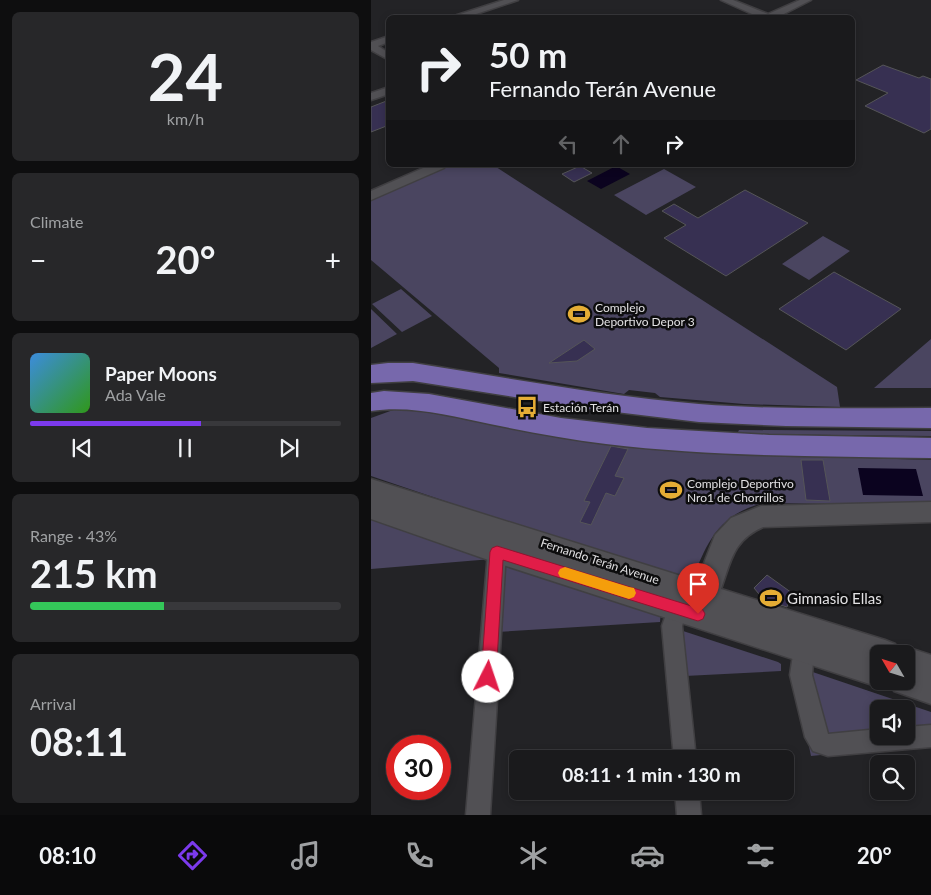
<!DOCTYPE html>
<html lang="en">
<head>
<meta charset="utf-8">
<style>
	:root { --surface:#1a1a1c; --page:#272729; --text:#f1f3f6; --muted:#9fa1a3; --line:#38383b; --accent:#7c3aed }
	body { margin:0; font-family:Lato,sans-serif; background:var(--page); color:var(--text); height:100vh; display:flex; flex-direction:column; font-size:19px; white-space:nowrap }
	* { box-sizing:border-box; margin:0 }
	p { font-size:16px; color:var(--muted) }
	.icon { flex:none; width:28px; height:28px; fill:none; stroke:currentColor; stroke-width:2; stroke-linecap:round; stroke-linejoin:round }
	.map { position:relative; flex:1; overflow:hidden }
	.side { display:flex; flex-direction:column; gap:12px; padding:12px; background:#0e0e0f; width:371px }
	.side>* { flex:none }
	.banner { position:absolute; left:15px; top:15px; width:469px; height:152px; border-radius:8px; box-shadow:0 2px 8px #0003,0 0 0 1px var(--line); background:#1a1a1c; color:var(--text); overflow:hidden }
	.needle { width:32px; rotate:309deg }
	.controls { position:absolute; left:499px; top:645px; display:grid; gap:10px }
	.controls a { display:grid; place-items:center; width:45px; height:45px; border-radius:8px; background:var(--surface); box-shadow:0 2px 8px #0003,0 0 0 1px var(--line); font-size:25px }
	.speed { position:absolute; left:15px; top:735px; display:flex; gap:10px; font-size:25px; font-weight:700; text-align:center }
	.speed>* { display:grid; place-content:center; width:65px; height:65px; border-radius:50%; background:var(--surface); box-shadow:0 2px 8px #0003,0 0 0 1px var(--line); line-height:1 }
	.speed .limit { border:8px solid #d22; background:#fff; color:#111 }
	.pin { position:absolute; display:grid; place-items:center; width:42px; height:42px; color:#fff; margin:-51px -21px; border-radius:50% 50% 50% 0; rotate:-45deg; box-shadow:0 0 5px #0007 }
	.pin .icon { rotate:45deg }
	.me { position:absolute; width:55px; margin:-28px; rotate:4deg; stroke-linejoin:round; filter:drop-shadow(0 0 4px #0008) }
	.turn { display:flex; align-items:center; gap:18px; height:105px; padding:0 20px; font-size:22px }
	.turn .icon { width:65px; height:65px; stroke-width:2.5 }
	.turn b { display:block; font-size:35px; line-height:42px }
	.lanes { display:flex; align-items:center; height:48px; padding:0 20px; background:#0003; justify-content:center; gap:25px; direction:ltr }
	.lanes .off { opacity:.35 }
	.big { font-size:38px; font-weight:700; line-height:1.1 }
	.side .card { flex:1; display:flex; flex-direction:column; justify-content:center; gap:8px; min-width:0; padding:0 18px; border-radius:8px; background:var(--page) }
	.side .dial { align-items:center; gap:0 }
	.dial b { font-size:65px; line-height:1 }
	.song { display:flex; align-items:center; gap:15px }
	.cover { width:60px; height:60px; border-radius:8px; background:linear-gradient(135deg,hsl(210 70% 55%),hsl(110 70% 35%)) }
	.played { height:5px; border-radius:2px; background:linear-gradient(90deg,var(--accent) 55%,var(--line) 55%) }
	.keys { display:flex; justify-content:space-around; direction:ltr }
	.heat { display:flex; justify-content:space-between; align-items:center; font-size:28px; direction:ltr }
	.charge { height:8px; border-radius:4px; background:linear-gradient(90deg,#34c759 43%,var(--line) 0) }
	.trip { position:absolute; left:138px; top:750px; width:285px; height:50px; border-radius:8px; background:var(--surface); box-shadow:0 2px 8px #0003,0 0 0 1px var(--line); font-weight:700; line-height:50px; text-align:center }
	.tab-bar { display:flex; height:80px; justify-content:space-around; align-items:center; background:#0a0a0b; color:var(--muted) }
	.tab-bar .icon { width:35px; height:35px }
	.tab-bar .current { color:var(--accent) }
	.tab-bar b { font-size:22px; color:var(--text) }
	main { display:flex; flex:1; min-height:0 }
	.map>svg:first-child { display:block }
	.green { fill:#4a4560; fill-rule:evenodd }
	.water { fill:#0b031f }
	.building { fill:#373052; stroke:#555558 }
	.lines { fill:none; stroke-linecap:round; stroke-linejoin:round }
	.minor-casing { stroke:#403f42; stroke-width:3 }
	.secondary-casing { stroke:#403f42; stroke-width:3 }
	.primary-casing { stroke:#403f42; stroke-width:3 }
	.minor { fill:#515054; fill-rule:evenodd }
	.secondary { fill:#515054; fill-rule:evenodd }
	.primary { fill:#7768ac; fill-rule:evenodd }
	.route { fill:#e11d48; stroke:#92132f }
	.slow { fill:#f59e0b }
	.labels { text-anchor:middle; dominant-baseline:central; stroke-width:5; stroke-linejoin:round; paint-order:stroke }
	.poi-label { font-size:12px; fill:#e2e1e3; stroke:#0d0d0e; text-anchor:start }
	.street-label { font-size:12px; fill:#e2e1e3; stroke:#0d0d0e }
	.near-poi-label { font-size:15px; fill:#e2e1e3; stroke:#0d0d0e; text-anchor:start }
</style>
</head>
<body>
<main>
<section class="side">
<div class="card dial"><b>24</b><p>km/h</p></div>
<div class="card"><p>Climate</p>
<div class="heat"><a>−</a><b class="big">20°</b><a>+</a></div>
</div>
<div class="card">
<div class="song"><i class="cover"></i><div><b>Paper Moons</b><p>Ada Vale</p></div></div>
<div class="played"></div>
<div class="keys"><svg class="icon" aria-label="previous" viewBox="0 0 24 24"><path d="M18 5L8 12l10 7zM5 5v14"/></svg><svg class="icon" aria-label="pause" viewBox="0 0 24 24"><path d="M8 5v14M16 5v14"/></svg><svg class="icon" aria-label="next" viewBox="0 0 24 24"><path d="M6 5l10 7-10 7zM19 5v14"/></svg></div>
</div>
<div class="card"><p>Range · 43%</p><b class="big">215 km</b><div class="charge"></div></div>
<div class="card"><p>Arrival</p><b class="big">08:11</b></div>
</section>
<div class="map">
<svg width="560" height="815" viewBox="0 0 560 815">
	<rect width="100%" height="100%" fill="#232326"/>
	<path class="green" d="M80,165h42l344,222 3,20 -96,-3 -84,-7 -5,-4 -26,-3 -5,4 -125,-21v-5l-128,-108v-60z
		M293,169l32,18 -50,28 -32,-20z
		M452,236l27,15 -41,29 -27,-16z
		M30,289l31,27 -30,16 -30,-28z
		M0,309l26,25 -26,14z
		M560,339v49h-57z
		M35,409l234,39 60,5 231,7v45l-168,-2c-47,13 -55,39 -73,81l-319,-108v-58l22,-8z
		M368,430l192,1v5l-194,-2z
		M0,517l121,42 -121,10z
		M131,562l159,48 -1,12 -163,10z
		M309,630l98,32 3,2v7l-96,5z
		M421,665l139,47v32l-120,12zM508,709h27v27h-27z"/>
	<path class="water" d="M245,166l14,8 -29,15 -14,-8z
		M487,468l58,1 7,27 -60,-1z"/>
	<path class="building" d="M512,65l36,13 4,-2 8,3v50l-7,4 -59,-27 23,-13 -32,-13z
		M18,100v25l-18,7v-25z
		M209,166l12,7 -18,9 -12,-8z
		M374,190l63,33 -82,53 -62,-38 22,-13 -24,-14 12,-7 24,14z
		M463,272l67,37 -55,41 -67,-41z
		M213,340l11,9 -18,12 -28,2z
		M240,446l17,3 -13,27 9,2 -9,18 -9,-3 -15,32 -11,-3 10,-20 -6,-1z
		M430,460h22l7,41 -24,-1z
		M396,575l25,18 -5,14 -23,-7 -10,-12z"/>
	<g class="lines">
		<g class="minor-casing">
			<path id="minor" d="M133,0h14l-54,18h-16z
				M350,0h12l35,14 32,-14h11l-35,18h-15z
				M18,36v6l-11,4 11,7v7l-18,-10v-8z
				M18,87v7l-18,6v-7z
				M59,165h16l-2,3 -73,32v-9z
				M129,534l7,2 2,6 -3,10 -16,263h-24l22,-263 5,-16z
				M309,591l7,3 3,6 -8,26 14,133h-22l-12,-133 11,-32z
				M433,638l7,3 3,7 -2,27 16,59 51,-5v7h27v-9l25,-2v22l-103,9 -15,-5 -8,-14 -15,-62 4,-27 3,-7z
				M304,791h24l2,24h-24z"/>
		</g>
		<g class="secondary-casing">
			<path id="secondary" d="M0,479l326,102 18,-46 16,-17 30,-12 170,-4v20l-168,5c-30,13 -32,34 -42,62l164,51 10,4 3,6 8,-3 25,8v49l-37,-13 -4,-9 -11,5 -382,-124 -126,-44zM508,654h27v27h-27z"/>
		</g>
		<g class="primary-casing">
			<path id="primary" d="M17,363h25c95,15 190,33 286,41 77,6 155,4 232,4v20l-145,-2 -87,-4 -108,-13 -178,-28 -42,2v-18z
				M13,391l45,3 132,24 86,10 122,7 162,3v20c-109,-2 -217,-1 -325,-14 -39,-5 -77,-12 -116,-20 -39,-8 -79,-19 -119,-13v-18z"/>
		</g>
		<use href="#minor" class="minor"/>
		<use href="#secondary" class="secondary"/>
		<use href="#primary" class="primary"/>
	</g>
	<path class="route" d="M126,546l201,62 5,2 2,4 -2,5 -5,2 -195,-61 -7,117 -3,5 -5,2 -5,-2 -2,-5 9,-125 2,-4z"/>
	<path class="slow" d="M194,567l64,20 5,1 2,5 -2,4 -5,2 -69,-22 -2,-4 2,-4z"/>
	<defs>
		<g id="stadium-bare" transform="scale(1.725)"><path d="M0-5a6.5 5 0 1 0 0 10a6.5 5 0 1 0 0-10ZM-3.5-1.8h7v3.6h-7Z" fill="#e5ad35" stroke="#0d0d0e" stroke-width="2.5" paint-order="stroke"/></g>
		<g id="bus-bare" transform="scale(1.725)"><path d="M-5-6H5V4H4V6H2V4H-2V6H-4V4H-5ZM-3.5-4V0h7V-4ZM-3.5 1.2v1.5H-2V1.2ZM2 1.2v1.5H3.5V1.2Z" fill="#e5ad35" stroke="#0d0d0e" stroke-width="2.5" paint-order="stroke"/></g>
	</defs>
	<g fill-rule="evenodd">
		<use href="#stadium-bare" x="208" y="314"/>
		<use href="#bus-bare" x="156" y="407"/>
		<use href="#stadium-bare" x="300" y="490"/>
		<use href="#stadium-bare" x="400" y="598"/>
	</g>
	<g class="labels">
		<g class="poi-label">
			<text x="224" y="307">Complejo<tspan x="224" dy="14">Deportivo Depor 3</tspan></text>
			<text x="172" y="407">Estación Terán</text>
			<text x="316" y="483">Complejo Deportivo<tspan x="316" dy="14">Nro1 de Chorrillos</tspan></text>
		</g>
		<g class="street-label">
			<text transform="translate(229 561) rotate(18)">Fernando Terán Avenue</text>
		</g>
		<g class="near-poi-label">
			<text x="416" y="598">Gimnasio Ellas</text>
		</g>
	</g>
</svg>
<div class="controls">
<a><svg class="needle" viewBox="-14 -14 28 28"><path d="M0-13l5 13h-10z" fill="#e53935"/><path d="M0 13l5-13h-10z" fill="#9fa1a3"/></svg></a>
<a><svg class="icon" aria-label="sound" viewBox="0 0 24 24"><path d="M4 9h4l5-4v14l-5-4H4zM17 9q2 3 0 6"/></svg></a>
<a><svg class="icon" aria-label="search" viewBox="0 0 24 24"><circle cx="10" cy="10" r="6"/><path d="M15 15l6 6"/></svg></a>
</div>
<div class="speed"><div class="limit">30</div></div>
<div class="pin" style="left:327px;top:614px;background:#d93025"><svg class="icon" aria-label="arrive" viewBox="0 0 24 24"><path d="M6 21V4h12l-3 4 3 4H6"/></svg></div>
<svg class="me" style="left:117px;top:677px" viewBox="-20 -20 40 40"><circle r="19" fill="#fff"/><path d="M0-13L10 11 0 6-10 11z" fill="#e11d48"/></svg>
<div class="trip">08:11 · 1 min · 130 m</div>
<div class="banner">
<div class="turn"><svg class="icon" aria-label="right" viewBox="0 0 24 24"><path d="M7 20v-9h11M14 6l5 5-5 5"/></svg><div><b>50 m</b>Fernando Terán Avenue</div></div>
<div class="lanes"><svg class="icon off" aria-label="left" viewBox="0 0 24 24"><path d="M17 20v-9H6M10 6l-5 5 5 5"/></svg><svg class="icon off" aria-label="ahead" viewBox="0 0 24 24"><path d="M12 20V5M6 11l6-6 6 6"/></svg><svg class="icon" aria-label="right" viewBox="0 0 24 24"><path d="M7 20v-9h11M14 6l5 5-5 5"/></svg></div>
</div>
</div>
</main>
<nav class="tab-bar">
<b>08:10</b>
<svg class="icon current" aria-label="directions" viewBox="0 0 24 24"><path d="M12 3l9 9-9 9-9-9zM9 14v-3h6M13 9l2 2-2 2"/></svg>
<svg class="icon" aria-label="music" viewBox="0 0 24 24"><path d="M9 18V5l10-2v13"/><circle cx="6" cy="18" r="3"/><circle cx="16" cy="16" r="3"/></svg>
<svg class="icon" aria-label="phone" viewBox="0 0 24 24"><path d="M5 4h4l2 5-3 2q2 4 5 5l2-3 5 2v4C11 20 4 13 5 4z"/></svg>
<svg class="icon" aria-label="climate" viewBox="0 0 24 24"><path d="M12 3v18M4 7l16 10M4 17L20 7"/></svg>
<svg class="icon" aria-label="car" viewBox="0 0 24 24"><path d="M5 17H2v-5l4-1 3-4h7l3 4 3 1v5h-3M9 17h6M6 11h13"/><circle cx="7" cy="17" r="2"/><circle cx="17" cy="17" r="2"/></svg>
<svg class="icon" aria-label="filters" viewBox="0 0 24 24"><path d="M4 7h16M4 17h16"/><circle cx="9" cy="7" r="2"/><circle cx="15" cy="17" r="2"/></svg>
<b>20°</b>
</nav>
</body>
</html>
